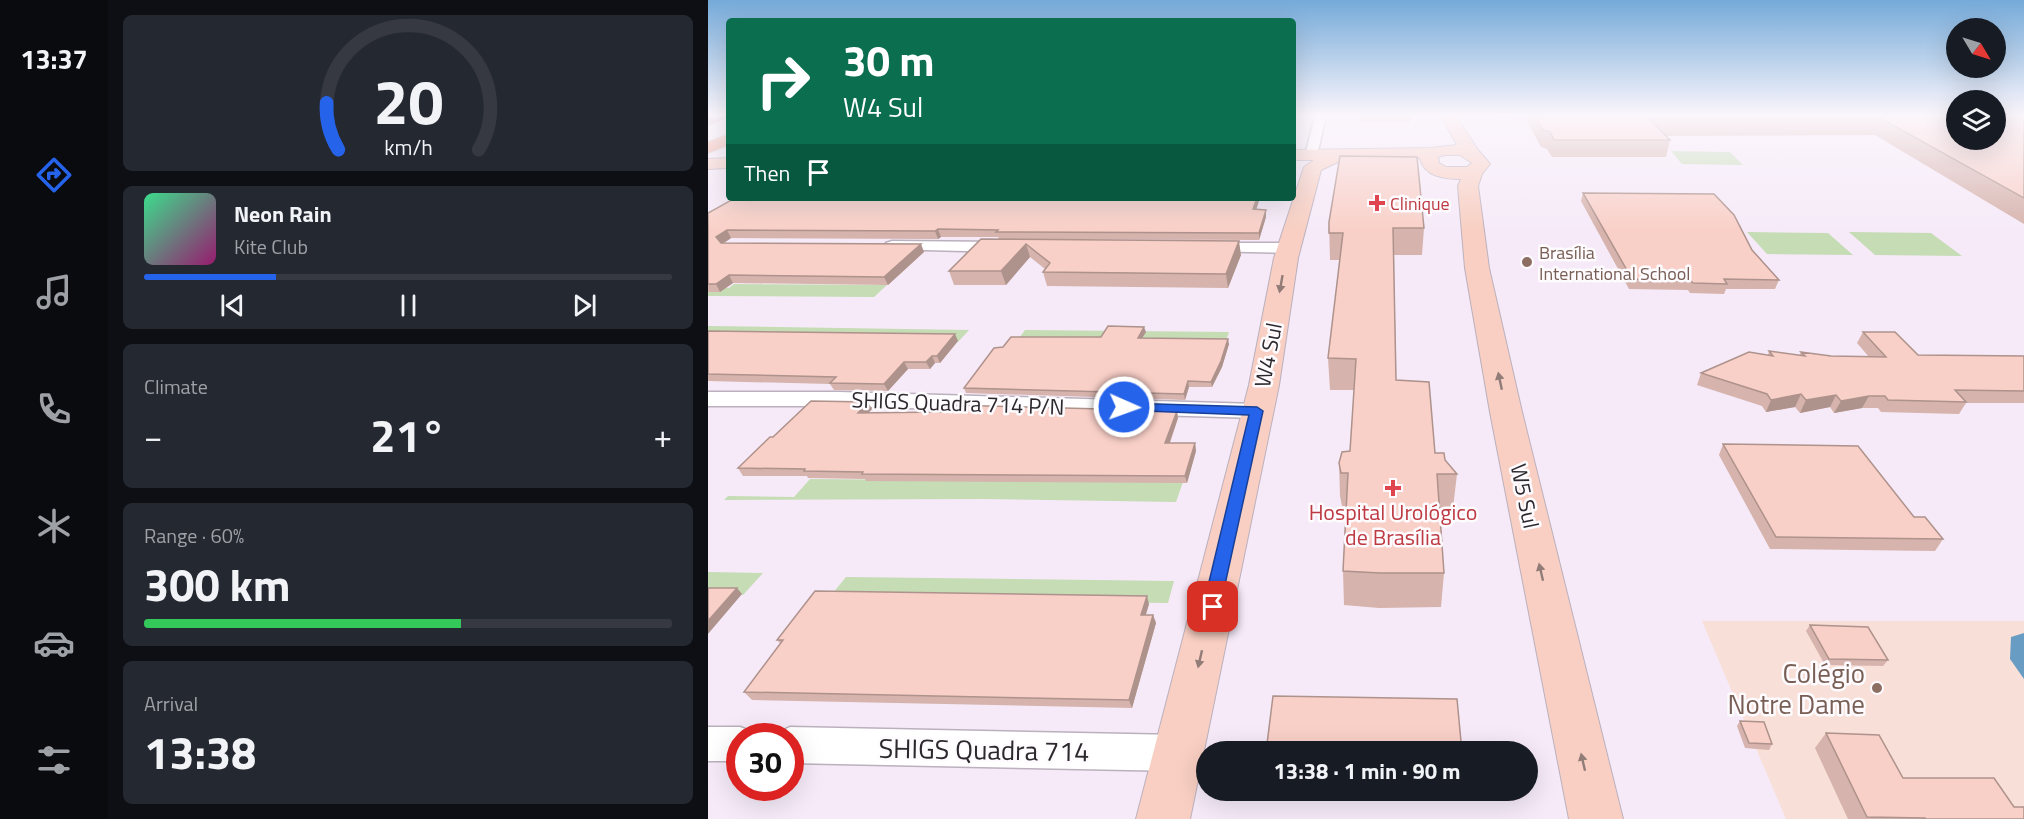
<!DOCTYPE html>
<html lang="en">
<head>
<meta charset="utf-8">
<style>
	:root { --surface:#171b24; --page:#242831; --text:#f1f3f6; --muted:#9ea1a6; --line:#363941; --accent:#2563eb }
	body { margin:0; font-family:"Titillium Web",sans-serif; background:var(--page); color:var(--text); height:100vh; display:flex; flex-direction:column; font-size:22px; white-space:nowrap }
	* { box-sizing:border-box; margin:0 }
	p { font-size:20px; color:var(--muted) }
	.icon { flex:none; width:33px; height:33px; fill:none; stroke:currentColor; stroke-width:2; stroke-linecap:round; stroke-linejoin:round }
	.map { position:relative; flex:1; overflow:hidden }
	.details { display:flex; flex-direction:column; gap:15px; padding:15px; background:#0d0f14; width:600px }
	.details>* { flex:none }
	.banner { position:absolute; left:18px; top:18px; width:570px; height:183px; border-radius:6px; box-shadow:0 6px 24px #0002; background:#0b6e4f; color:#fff; overflow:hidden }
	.needle { width:39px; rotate:128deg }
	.fabs { position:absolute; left:1238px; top:18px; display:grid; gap:12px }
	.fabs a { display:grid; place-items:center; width:60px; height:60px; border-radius:50%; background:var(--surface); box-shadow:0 6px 24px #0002; font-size:30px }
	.speed { position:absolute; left:18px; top:723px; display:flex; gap:12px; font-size:30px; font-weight:700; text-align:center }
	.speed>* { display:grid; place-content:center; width:78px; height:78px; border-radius:50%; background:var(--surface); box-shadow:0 6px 24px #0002; line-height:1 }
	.speed .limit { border:9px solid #d22; background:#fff; color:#111 }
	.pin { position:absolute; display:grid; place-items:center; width:51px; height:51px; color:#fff; margin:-26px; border-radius:12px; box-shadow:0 3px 9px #0006 }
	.me { position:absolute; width:66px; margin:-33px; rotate:92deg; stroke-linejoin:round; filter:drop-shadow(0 0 4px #0008) }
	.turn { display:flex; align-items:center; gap:21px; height:126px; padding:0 18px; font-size:27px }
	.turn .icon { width:78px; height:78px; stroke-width:2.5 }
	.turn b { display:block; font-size:42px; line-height:51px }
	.then { display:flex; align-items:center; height:57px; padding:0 18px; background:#0003; gap:12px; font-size:22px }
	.big { font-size:45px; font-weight:700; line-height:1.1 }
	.details .tile { flex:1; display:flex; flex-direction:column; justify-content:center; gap:9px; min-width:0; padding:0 21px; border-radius:9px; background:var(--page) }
	.details .dial { align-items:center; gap:0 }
	.dial svg { height:156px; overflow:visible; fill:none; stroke:var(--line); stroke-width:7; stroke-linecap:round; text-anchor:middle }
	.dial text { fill:var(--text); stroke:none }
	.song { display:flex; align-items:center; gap:18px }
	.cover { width:72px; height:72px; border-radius:9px; background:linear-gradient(135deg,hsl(150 70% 55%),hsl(320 70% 35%)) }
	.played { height:6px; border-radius:3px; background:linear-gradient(90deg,var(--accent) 25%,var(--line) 25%) }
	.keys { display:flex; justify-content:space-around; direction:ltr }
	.heat { display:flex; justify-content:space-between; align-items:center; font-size:33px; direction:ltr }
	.charge { height:9px; border-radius:4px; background:linear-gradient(90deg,#34c759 60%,var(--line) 0) }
	.trip { position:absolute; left:488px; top:741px; width:342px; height:60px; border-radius:30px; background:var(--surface); box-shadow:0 6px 24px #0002; font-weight:700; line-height:60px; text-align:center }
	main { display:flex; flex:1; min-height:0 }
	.menu { display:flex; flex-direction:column; width:108px; justify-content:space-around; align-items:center; background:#090b0e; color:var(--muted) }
	.menu .icon { width:42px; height:42px }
	.menu .active { color:var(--accent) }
	.menu b { font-size:27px; color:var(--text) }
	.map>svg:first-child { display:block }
	.education { fill:#f8dfd7 }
	.green { fill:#c5dcb5 }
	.water { fill:#689cc2 }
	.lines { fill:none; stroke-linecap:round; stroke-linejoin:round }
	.minor-casing { stroke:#bbb0bd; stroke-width:3 }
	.secondary-casing { stroke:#bbb0bd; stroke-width:2 }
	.primary-casing { stroke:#d1d0d1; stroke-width:2 }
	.minor { fill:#fff; fill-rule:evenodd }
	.secondary { fill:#f8cfc2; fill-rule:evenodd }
	.primary { fill:#f09e85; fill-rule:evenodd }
	.wall { fill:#d6b3ac }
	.shaded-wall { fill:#ae928c }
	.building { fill:#f9d0c8; stroke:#ae928c; stroke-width:1.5 }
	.oneway { fill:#927c78 }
	.route { fill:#2563eb; stroke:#184099; stroke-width:1.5 }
	.health-dot { fill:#e0444e; stroke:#fdfbfe; stroke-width:2 }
	.education-dot { fill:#8d6e63; stroke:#fdfbfe; stroke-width:2 }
	.labels { text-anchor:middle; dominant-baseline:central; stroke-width:5; stroke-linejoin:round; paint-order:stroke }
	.far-health-label { font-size:18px; fill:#be3a42; stroke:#fdfbfe; text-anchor:start }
	.far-education-label { font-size:18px; fill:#785e54; stroke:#fdfbfe; text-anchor:start }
	.street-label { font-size:22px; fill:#2c282d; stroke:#fdfbfe }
	.health-label { font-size:22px; fill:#be3a42; stroke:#fdfbfe }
	.near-education-label { font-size:27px; fill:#785e54; stroke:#fdfbfe; text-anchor:end }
	.near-street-label { font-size:27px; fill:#2c282d; stroke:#fdfbfe }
</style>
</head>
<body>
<main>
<nav class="menu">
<b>13:37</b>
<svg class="icon active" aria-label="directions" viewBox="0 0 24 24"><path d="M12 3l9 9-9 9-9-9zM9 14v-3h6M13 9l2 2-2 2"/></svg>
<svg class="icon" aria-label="music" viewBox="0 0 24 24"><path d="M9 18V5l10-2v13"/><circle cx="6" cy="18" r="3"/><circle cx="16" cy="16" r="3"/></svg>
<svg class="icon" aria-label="phone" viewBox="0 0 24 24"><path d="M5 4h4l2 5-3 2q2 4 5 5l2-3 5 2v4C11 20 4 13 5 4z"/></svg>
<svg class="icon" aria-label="climate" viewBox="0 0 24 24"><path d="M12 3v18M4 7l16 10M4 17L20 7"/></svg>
<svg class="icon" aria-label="car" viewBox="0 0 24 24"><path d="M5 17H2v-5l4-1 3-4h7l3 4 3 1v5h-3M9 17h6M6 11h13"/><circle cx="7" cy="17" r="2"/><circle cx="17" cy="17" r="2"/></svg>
<svg class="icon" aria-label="filters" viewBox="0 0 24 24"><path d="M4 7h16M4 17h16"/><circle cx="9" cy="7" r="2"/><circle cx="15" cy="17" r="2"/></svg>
</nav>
<section class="details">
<div class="tile dial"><svg viewBox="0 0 100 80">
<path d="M14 69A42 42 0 1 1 86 69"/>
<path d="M14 69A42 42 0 0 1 8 45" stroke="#2563eb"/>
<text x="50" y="56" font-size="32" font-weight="700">20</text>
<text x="50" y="72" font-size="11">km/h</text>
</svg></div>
<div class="tile">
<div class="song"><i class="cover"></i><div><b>Neon Rain</b><p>Kite Club</p></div></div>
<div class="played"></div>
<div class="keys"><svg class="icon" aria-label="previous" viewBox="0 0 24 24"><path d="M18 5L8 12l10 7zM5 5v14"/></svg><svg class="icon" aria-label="pause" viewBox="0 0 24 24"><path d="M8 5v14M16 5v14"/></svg><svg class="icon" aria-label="next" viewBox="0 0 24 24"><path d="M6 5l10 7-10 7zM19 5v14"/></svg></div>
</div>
<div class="tile"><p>Climate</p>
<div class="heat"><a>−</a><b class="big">21°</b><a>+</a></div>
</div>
<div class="tile"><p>Range · 60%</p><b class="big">300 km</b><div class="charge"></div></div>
<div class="tile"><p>Arrival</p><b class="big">13:38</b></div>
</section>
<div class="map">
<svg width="1316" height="819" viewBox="0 0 1316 819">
	<rect width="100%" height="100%" fill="#f6eaf8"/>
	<path class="education" d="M994,621h322v198h-238z"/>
	<path class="green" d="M963,151l59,1 13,13 -61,-1z
		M1039,232l81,1 25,22 -86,-1z
		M1141,232l82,1 31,23 -87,-1z
		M26,284l153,1 -13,12 -166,-1v-9l21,1z
		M0,326l261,4 -11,12 -250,-4z
		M317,330l204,2 -4,12 -209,-2z
		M102,479l373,3 -7,20 -191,-3 -261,1 4,-4 66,1z
		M0,572l55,1 -20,22 -35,-1z
		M138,577l328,4 -6,22 -340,-4z"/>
	<path class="water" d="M1316,633v46l-14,-20 1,-22z"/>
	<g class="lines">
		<g class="minor-casing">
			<path id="minor" d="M607,116h11l-9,39 -6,4 -6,-4z
				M184,241l111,1 8,5 -8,5 -117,-3 -2,-3 2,-3z
				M502,243h78l8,5 -8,5 -84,-2 -2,-3 2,-3z
				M0,392h131l418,12 8,2 3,5 -3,5 -8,2 -418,-12h-131z
				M0,727h32l13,5 2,4h-15v25h-32z
				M82,727l388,8 13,5 5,13 -5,13 -13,5 -388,-8v-27h-14l1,-3z"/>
		</g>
		<g class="secondary-casing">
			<path id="secondary" d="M733,116h15l22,34 12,14 -8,10 -4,12 11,82 33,144 101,407h-54l-79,-407 -25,-144 -7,-82 3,-7c-16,0 -37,-2 -41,-21l-76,1 -23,11 -23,88 -19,127 -89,434h-54l113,-434 25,-127 30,-91 10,-7h-21v-10l137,-2 27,-3zM737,155h15l12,8 -5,4h-21l-7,-4 -1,-6z
				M21,158v10l-21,1v-10z"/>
		</g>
		<g class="primary-casing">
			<path id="primary" d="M21,134v11l-21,8v-11z"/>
		</g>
		<use href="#minor" class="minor"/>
		<use href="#secondary" class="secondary"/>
		<use href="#primary" class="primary"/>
	</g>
	<path class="wall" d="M652,116h51l-1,6h-50z
		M789,116h527v108l-149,-89 -210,1 5,4 -4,17h-114l-5,-8 -6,-2 -15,-28 -29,-1z
		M875,193l169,57 27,30 -4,9h-49l-2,5 -34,-1 -2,-3 -59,-1 -48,-88z
		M548,209l10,1v7l-7,23 -260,-1 -1,-2h-57l-3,2 -207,-1 -7,5 200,9 -36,33 -155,-2 -13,9h-12v-79z
		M621,222l95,6 -2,27h-28l2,125 39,73 10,7 12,14 -4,34h-14l5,65 -3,34 -62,1 -35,-3 -1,-34 3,-65h-4l-2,-10 -1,-33 11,-12 4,-61h-24l-2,-32 12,-98h-10z
		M273,239l260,16 -13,33 -181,-2 -4,-14 2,-3 -15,-12 -24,28h-52l-5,-14z
		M0,331l250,10 -18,22h-5l-5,6h-22l-20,22 -54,-1 -4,-6 -122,-3z
		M438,332l-4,6 87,6 -7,23 -10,20h-23l-4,13 -219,-7 -2,-5 137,-51z
		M1155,332l55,23 106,1v47h-58l-7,11 -78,-2 -3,-4h-16l-28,5 -4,-6 -30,6 -5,-6 -29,5 -4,-6 -65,-21 4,-12 67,-18 1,-4 30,5 2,-4 30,4 38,1 -12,-14z
		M164,409l-4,4 309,-2 1,7 -8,25h25l1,8 -9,32 -321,-2 -1,-2 -57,-1 -1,-2h-64l-5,-8 35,-31z
		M1015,444l191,73 29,22 -8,12 -165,-2 -51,-94z
		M441,604l-3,11h7l3,8 -24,85 -380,-8 -8,-8 37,-48 -4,-4z
		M1102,625l78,35 -5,6 -58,-1 -19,-34z
		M1032,721l32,23 -3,6 -24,-2 -8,-22z
		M1118,733l77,45 111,29 10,12h-176l-33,-71z"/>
	<path class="shaded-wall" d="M0,116h21v1l-21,9z
		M549,198h3l-6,19 -1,-8z
		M558,210v7l-7,23v-7z
		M230,229l3,8 -3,2 -3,-8z
		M19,230l4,8 -10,7 -5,-8z
		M531,241l2,14 -13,33 -2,-14z
		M213,244l3,8 -36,33 -4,-8z
		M318,244l4,13 -24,28 -5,-14z
		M21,275l4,8 -13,9 -4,-8z
		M436,327l2,5 -7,11 -1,-5z
		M247,334l3,7 -18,22 -3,-7z
		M520,339l1,5 -7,23 -10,20 -1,-5z
		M224,356l3,7 -5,6 -4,-7z
		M196,362l4,7 -20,22 -4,-7z
		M480,381l1,6 -4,13 -1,-6z
		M1093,394l-6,13 -29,5 5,-12z
		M1128,395l-6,12 -30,6 6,-13z
		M1161,396l-7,12 -28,5 7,-12z
		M160,402l4,7 -10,11 -4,-7z
		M469,411l1,7 -11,32 -2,-7z
		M487,443l1,8 -9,32 -2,-7z
		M29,588l5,6 -34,40v-13z
		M439,596l2,8 -6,19 -2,-8z
		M445,615l3,8 -24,85 -3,-8z"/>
	<path class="building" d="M827,116h421v24h39v-24h29v82l-142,-79h-233l21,21h-116l-4,-8 -7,-2z
		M632,156l77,1 7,71h-31l3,152 33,2 6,71h9l1,7 12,14h-20l7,99h-64l-37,-2 5,-98h-7l-2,-10 3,-11 8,-1 6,-92 -28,-1 15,-125h-14v-11z
		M875,193l131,1 20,21 18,35 27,30 -55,-1 3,5 -34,-1 -2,-2 -59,-2z
		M27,198h522l-4,11 13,1 -7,23 -263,-1 2,-2 -60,-1 -3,2 -208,-1 -11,7 5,6 200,1 -37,33 -155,-2 -13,9h-8v-71z
		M273,239l258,2 -13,33 -183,-2 7,-9 -24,-19 -25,27h-52z
		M400,326l36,1 -6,11 90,1 -7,22 -10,21 -23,-1 -4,13 -220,-6 30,-40 9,-1 8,-10h90z
		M0,331l247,3 -18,22h-5l-6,6h-22l-20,22 -54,-1 6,-6 -128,-3z
		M1155,332h32l23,23 106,1v35l-69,-1 11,12 -78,-2 -3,-4h-16l-28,5 -5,-6 -30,5 -5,-6 -30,6 -4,-6 -66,-21 48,-21 24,4 -4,-5 36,5 -4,-4 30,4 55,1z
		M103,401l57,1 -10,11 85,-1 6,-7 228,6 -12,32h30l-10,33 -323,-2 1,-2 -59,-1 1,-2 -67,-1 32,-31h3z
		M1015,444l135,2 56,71h11l18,22 -167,-2z
		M0,588h29l-29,33z
		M107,591l332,5 -6,19h12l-24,85 -385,-8 39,-52h-6z
		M1102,625l58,2 20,33 -59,-1z
		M565,696l184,3 5,53h-196z
		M1032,721l24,1 8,22 -23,-1z
		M1118,733l53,2 24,43h91l20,29h10v12h-99v-1l-58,-1z"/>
	<defs><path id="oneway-solid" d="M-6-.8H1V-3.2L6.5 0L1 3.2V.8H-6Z" transform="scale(1.5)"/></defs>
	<g class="oneway">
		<use href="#oneway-solid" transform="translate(573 284) rotate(100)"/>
		<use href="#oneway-solid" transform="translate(792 381) rotate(-102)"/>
		<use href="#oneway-solid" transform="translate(833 572) rotate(-103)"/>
		<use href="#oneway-solid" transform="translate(492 659) rotate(103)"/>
		<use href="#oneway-solid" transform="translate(875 762) rotate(-103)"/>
	</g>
	<linearGradient id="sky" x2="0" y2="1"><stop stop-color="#75aad9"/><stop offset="0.5" stop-color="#fbf6fc"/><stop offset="1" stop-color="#fbf6fc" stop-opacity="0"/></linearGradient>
	<rect width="1316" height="231" fill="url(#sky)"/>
	<path class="route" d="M416,403l133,4 6,4 -44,201 -6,3 -7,-3 -3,-5 46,-192 -130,-5 -2,-3 2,-3z"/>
	<g class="health-dot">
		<path d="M666 194h6v6h6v6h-6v6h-6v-6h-6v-6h6z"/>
		<path d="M682 479h6v6h6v6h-6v6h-6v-6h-6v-6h6z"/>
	</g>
	<g class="education-dot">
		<circle cx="819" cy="262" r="6"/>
		<circle cx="1169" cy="688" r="6"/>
	</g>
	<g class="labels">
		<g class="far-health-label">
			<text x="682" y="203">Clinique</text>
		</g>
		<g class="far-education-label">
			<text x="831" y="252">Brasília<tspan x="831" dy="21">International School</tspan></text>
		</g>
		<g class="street-label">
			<text transform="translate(560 355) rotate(-79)">W4 Sul</text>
			<text transform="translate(250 403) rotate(2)">SHIGS Quadra 714 P/N</text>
			<text transform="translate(817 496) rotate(78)">W5 Sul</text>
		</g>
		<g class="health-label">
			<text x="685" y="512">Hospital Urológico<tspan x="685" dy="25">de Brasília</tspan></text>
		</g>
		<g class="near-education-label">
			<text x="1157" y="672">Colégio<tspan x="1157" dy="31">Notre Dame</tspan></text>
		</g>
		<g class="near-street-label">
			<text transform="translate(276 749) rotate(1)">SHIGS Quadra 714</text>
		</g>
	</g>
</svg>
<div class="fabs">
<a><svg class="needle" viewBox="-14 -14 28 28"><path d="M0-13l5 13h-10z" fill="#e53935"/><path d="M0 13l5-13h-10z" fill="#9ea1a6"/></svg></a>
<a><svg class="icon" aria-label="layers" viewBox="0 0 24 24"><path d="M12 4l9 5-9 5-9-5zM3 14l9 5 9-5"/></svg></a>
</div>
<div class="speed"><div class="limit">30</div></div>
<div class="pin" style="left:505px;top:607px;background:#d93025"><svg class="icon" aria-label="arrive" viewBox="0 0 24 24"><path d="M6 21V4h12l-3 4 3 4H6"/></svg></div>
<svg class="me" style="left:416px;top:407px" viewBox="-20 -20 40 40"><circle r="17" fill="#2563eb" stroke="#fff" stroke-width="3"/><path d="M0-11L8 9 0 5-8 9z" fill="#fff"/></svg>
<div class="trip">13:38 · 1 min · 90 m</div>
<div class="banner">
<div class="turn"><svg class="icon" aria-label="right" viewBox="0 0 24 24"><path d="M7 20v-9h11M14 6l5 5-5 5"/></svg><div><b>30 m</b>W4 Sul</div></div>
<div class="then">Then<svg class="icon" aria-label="arrive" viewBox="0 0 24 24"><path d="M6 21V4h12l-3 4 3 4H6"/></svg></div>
</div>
</div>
</main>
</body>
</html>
